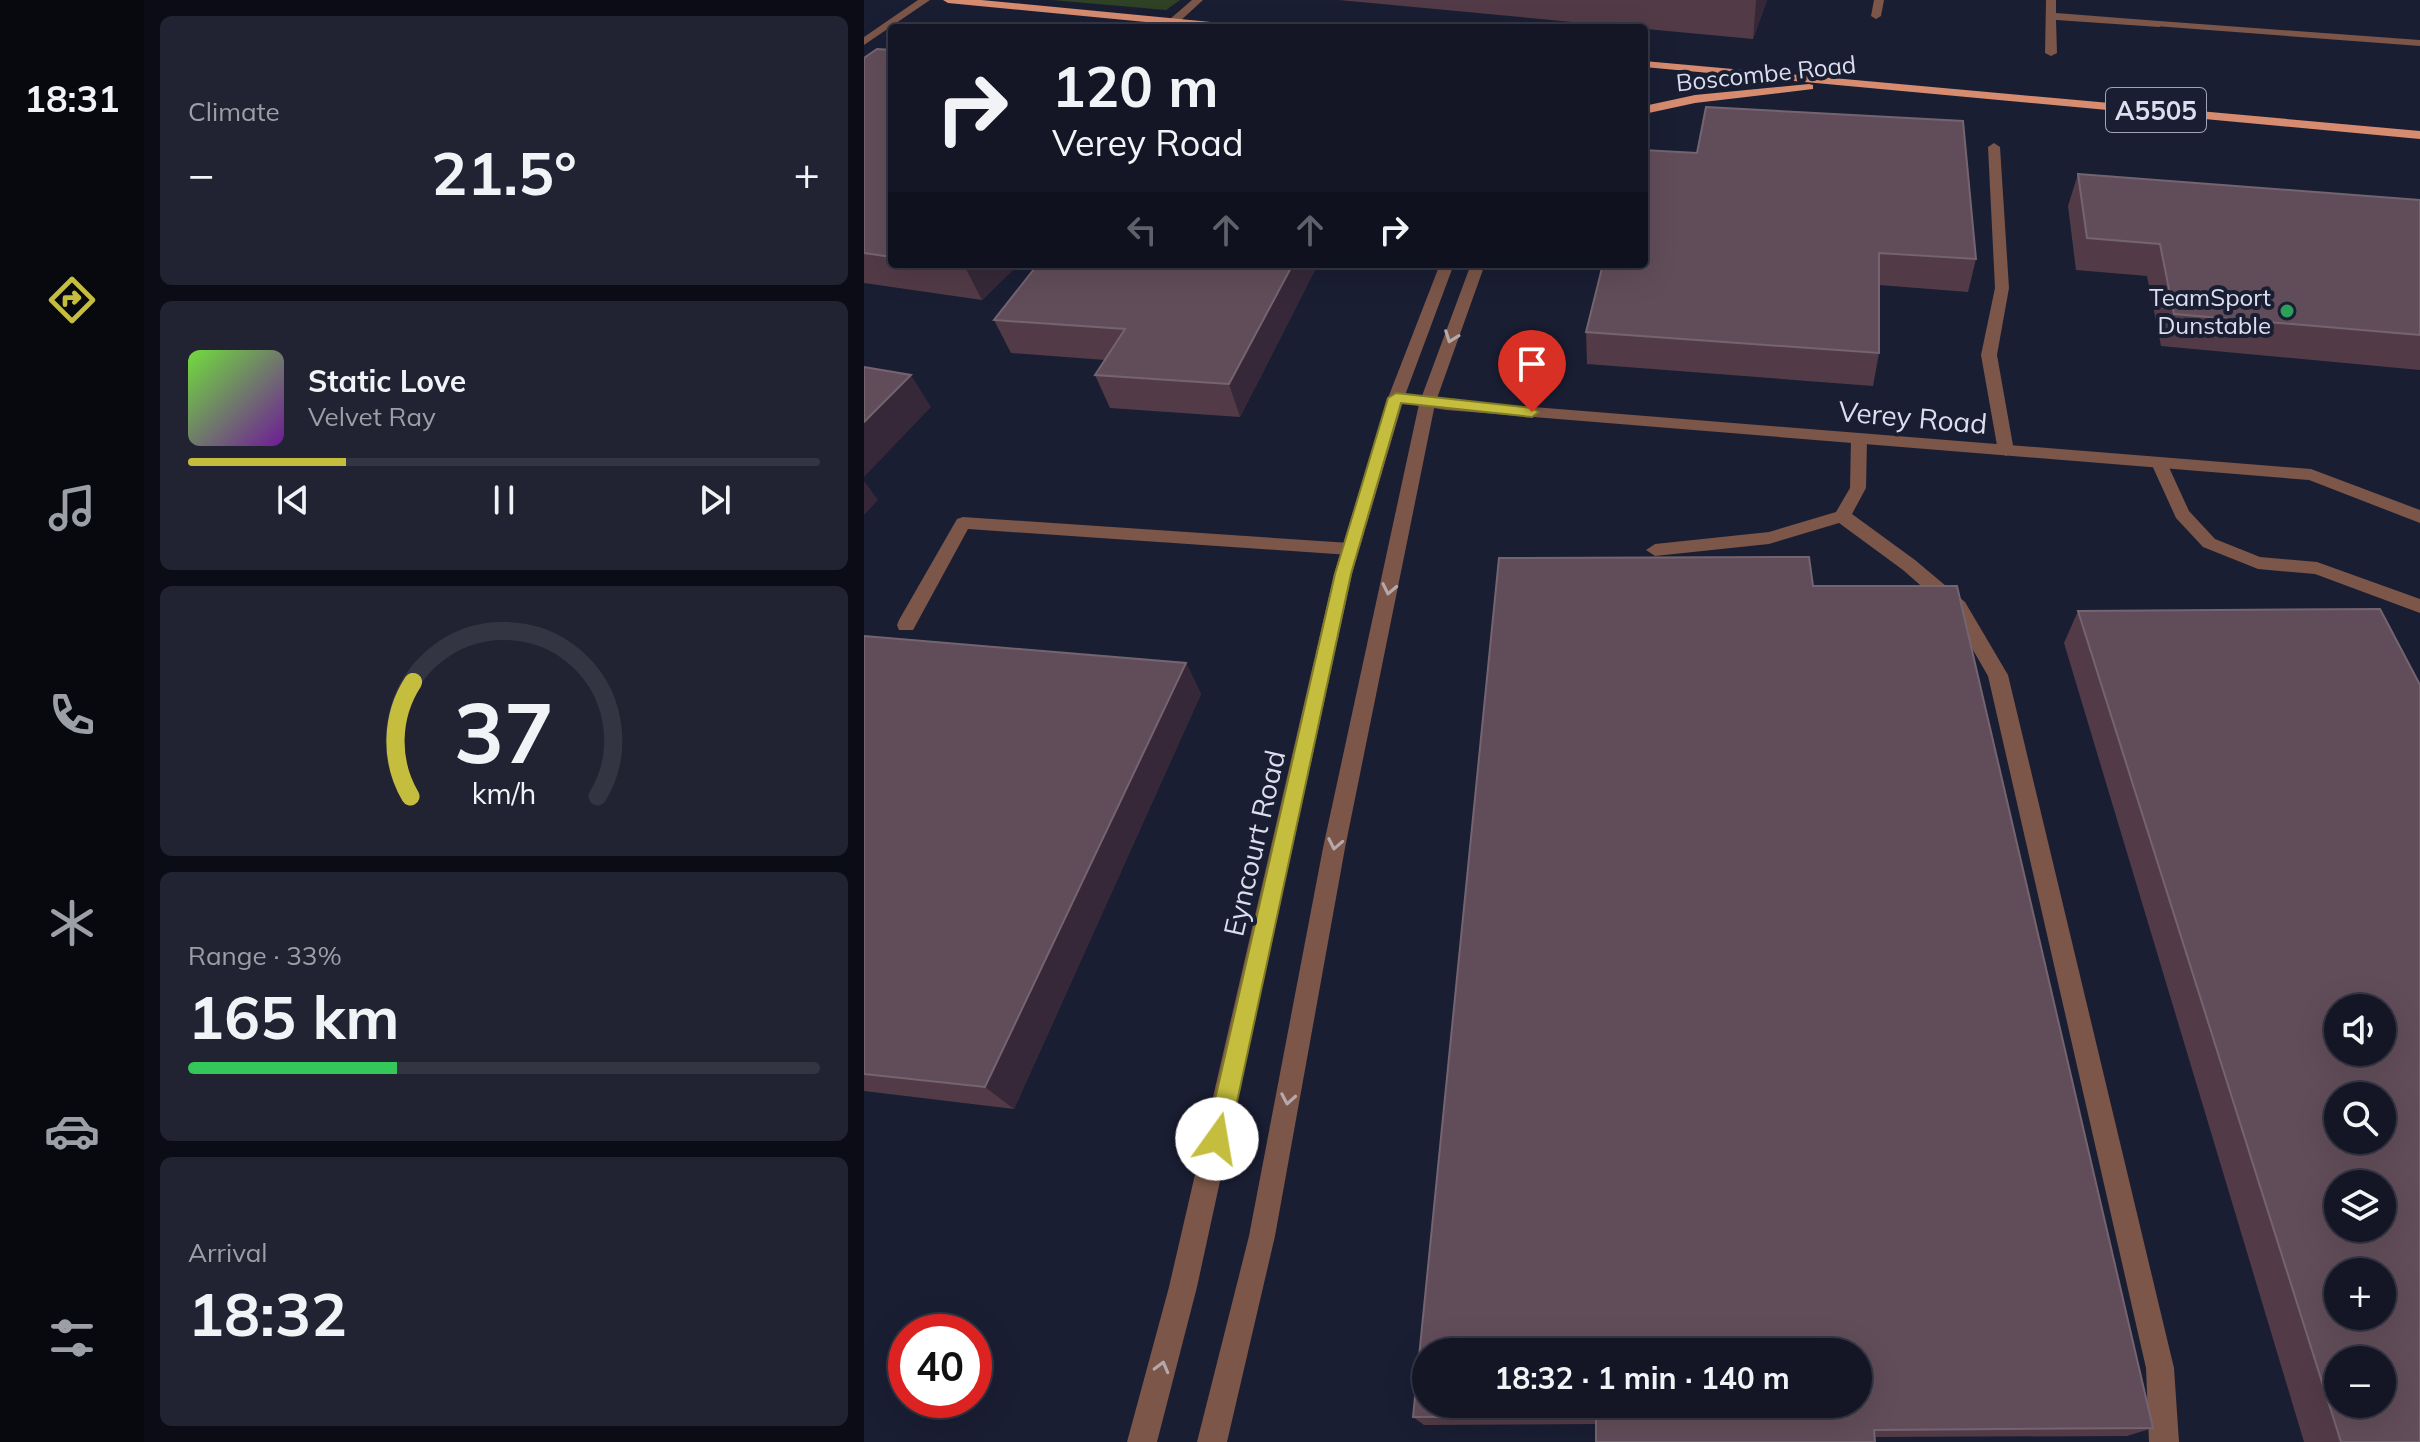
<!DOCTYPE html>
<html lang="en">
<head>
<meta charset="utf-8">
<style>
	:root { --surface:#141626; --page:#212332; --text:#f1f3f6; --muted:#9d9fa7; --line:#333543; --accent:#c4bd3e }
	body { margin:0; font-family:Mulish,sans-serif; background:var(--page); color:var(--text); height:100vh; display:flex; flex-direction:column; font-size:30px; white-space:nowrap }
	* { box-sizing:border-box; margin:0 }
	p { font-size:26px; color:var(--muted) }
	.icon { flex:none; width:44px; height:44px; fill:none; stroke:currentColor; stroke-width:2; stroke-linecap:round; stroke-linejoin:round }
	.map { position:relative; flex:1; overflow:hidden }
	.panel { display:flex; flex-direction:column; gap:16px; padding:16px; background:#0b0c15; width:720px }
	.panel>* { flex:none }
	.guide { position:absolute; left:24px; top:24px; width:760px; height:244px; border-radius:8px; box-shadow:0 8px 32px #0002,0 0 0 2px var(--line); background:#141626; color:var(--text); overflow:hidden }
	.tools { position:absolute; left:1460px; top:994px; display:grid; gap:16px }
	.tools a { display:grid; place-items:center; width:72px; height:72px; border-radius:50%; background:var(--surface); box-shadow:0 8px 32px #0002,0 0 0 2px var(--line); font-size:40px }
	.speed { position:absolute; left:24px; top:1314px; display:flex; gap:16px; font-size:40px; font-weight:700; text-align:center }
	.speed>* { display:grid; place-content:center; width:104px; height:104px; border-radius:50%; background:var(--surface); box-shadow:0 8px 32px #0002,0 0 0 2px var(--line); line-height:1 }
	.speed .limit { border:12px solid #d22; background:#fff; color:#111 }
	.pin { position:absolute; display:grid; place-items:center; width:68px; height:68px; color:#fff; margin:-82px -34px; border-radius:50% 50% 50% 0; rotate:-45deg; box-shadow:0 0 8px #0007 }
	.pin .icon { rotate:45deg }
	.me { position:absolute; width:88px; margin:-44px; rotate:13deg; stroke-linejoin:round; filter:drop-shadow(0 0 6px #0008) }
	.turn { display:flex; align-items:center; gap:28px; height:168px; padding:0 32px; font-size:36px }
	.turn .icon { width:104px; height:104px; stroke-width:2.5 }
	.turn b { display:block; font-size:56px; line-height:68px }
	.lanes { display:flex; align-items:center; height:76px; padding:0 32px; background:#0003; justify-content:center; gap:40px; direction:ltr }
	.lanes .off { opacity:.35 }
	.big { font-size:60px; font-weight:700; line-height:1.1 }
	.panel .widget { flex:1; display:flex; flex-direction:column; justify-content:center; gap:12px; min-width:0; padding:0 28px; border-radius:12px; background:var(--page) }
	.panel .dial { align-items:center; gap:0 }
	.dial svg { height:208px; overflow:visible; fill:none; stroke:var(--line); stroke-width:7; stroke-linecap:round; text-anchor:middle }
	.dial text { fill:var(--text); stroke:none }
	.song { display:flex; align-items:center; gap:24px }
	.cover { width:96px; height:96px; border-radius:12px; background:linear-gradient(135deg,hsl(100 70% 55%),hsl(280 70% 35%)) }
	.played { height:8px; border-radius:4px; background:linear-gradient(90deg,var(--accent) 25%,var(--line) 25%) }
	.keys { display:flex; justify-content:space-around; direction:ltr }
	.heat { display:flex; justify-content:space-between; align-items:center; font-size:44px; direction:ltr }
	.charge { height:12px; border-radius:6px; background:linear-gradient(90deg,#34c759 33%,var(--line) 0) }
	.trip { position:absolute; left:548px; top:1338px; width:460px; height:80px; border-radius:40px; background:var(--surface); box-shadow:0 8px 32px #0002,0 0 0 2px var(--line); font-weight:700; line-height:80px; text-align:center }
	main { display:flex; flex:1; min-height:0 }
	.dock { display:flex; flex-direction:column; width:144px; justify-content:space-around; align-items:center; background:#08090f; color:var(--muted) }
	.dock .icon { width:56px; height:56px }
	.dock .active { color:var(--accent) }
	.dock b { font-size:36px; color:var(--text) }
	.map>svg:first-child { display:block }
	.green { fill:#2f4225 }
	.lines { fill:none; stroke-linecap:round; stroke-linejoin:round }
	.service { fill:#7b5649; fill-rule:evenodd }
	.minor { fill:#7b5649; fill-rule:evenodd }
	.tertiary { fill:#7b5649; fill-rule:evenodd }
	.primary { fill:#d78c70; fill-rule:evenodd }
	.wall { fill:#523b47 }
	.shaded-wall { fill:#362838 }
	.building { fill:#614d59; stroke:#746470; stroke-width:2; fill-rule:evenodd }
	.oneway { stroke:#b5a8ab }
	.route { fill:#c4bd3e; stroke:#7f7b28; stroke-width:2 }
	.leisure-dot { fill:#2e9e5b; stroke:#1a1e33; stroke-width:3 }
	.labels { text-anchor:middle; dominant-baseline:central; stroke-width:8; stroke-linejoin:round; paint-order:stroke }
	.far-street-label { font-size:24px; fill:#dbdeed; stroke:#1a1e33 }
	.far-poi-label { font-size:24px; fill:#dbdeed; stroke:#1a1e33; text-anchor:end }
	.shield { fill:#1a1e33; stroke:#a1a4b5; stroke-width:2 }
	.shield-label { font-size:26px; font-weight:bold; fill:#dbdeed }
	.street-label { font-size:28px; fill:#dbdeed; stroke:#1a1e33 }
</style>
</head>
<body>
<main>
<nav class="dock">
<b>18:31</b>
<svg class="icon active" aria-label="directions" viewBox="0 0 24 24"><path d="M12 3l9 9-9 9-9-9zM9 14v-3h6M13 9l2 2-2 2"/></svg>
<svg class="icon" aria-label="music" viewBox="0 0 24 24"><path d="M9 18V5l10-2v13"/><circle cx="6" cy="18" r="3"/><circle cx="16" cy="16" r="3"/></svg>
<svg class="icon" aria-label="phone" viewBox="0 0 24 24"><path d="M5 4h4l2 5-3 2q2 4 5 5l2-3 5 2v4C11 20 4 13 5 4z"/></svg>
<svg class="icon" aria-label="climate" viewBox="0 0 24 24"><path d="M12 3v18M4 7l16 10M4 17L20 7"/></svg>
<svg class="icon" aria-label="car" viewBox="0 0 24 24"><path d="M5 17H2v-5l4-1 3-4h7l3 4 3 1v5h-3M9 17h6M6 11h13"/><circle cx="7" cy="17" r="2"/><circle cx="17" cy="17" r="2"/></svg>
<svg class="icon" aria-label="filters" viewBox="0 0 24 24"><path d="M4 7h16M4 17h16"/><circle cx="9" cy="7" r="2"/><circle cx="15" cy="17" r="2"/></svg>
</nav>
<section class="panel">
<div class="widget"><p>Climate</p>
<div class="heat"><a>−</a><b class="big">21.5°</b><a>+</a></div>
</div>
<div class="widget">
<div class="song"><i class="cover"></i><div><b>Static Love</b><p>Velvet Ray</p></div></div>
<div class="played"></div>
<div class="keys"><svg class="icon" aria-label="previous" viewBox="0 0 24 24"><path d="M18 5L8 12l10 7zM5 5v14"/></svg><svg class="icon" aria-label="pause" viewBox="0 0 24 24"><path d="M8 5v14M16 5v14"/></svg><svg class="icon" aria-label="next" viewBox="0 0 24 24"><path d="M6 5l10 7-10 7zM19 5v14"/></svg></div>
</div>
<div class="widget dial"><svg viewBox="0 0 100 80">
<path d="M14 69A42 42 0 1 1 86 69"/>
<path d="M14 69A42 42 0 0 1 15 25" stroke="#c4bd3e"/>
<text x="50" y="56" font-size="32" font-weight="700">37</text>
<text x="50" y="72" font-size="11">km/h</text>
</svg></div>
<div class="widget"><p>Range · 33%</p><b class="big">165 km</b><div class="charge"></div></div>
<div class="widget"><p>Arrival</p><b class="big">18:32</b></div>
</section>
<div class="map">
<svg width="1556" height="1442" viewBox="0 0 1556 1442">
	<rect width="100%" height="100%" fill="#1a1e33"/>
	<path class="green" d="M188,0h128l-14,10z"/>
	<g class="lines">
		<path class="service" d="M54,0h12l-66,45v-8z
			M1010,0h10l-3,16 -5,3 -5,-3z
			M1295,21l261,19v6l-265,-20 -1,-2z
			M1130,143l6,4 9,141 -12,67 17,96 -8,5 -8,-5 -17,-96 14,-67 -7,-141z
			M995,434l8,5 -1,49 -14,26 63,46 50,42 43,73 166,693 5,74h-30l-3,-74 -158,-692 -37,-64 -48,-42 -64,-47 -70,21 -114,12 -9,-6 9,-6 114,-12 67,-20 14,-24 1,-49z
			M1295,457l8,6 22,48 26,28 45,18 57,5 103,37v14l-105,-39 -57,-5 -55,-22 -27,-29 -25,-55z
			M99,517l387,26 9,6 -9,6 -382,-26 -55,101h-14l-2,-5 2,-5 58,-101z"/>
		<path class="minor" d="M328,0h11l-25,23h-8v-4z
			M1182,0h10v13l103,8 5,3 -5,3 -103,-7 1,33 -6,3 -6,-3z
			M532,393l50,7 865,69 109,41v13l-111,-43 -863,-70 -56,-9 -2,-3z"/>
		<path class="tertiary" d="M576,264h14l-50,134 -52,176 -155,713 -40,155h-30l42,-155 165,-713 54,-176z
			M607,264h14l-50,140 -90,444 -70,388 -48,206h-30l52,-206 74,-388 96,-444z"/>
		<path class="primary" d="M79,0h38l261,25 5,3h-39l-260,-25z
			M780,61l776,70v8l-776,-72z
			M945,84l4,1v4l-118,14 -51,11v-8l51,-11z"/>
	</g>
	<path class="wall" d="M475,0h428l-14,39z
		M28,50v214h127l-37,36 -118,-17v-225z
		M780,150l332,109 -8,33 -89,-7v68l-6,33 -286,-22 -1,-32z
		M1214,174l342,26v170l-259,-24 -14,-70 -71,-6 -8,-64z
		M454,264l-78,153 -130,-9 -15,-33 10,-15 -94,-7 -17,-33z
		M949,586l340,842 -26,8 -253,1 -278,-13 -172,1 -11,-8z
		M1214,611l342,831h-116l-240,-799z
		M0,636l322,27 15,31 -187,415 -150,-18z"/>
	<path class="shaded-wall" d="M892,0h11l-14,39z
		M105,264h50l-37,36 -17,-33z
		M429,264h25l-78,153 -11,-33z
		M47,375l20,32 -67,70v-55z
		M0,481l14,19 -14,15z
		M322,663l15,31 -187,415 -29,-22z"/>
	<path class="building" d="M13,49l15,1v207l-28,-4v-195z
		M842,107l257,14 13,138 -97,-6v100l-293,-21 17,-68h41v-114l53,3z
		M1214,174l342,26v135l-246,-21 -14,-70 -73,-6z
		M78,264h27l-4,3z
		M174,264h255l-64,120 -134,-9 30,-46 -131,-9z
		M0,367l47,8 -47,47z
		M945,557l4,29h144l196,842 -279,2 1,12h-279v-26l-183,1 86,-859zM562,1352h432v52h-432z
		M1516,609l40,76v757h-79l-263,-831zM1474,1008h44v44h-44zM1474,1096h44v44h-44zM1474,1184h44v44h-44zM1474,1272h44v44h-44zM1474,1360h44v44h-44z
		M0,636l322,27 -201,424 -121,-13z"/>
	<defs><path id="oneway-chevron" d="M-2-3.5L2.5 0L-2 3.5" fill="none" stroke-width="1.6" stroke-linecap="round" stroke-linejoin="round" transform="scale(2)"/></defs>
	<g class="oneway">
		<use href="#oneway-chevron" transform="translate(587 337) rotate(110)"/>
		<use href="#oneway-chevron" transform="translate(525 589) rotate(102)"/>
		<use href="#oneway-chevron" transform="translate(471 844) rotate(101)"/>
		<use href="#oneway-chevron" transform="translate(424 1099) rotate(100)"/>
		<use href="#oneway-chevron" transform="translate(298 1367) rotate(-75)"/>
	</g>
	<path class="route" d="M532,393l136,15 7,4 -7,5 -131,-14 -50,171 -122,565 -4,8 -8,3 -8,-3 -3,-8 129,-565 53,-176z"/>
	<circle class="leisure-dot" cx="1423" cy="311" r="8"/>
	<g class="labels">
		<g class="far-street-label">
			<text transform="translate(902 73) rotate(-6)">Boscombe Road</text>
		</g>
		<g class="far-poi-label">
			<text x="1407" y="297">TeamSport<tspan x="1407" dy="28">Dunstable</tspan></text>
		</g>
		<rect class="shield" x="1242" y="88" width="100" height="44" rx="6"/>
		<g class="shield-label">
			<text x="1292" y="110">A5505</text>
		</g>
		<g class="street-label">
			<text transform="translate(1049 417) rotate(5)">Verey Road</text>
			<text transform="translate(390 843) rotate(-77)">Eyncourt Road</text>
		</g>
	</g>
</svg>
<div class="tools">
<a><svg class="icon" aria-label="sound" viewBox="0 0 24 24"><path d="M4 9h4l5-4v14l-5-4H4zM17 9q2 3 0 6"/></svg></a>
<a><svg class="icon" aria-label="search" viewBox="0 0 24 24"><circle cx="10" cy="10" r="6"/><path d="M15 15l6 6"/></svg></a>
<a><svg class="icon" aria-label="layers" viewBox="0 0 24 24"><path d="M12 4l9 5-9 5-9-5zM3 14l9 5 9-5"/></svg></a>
<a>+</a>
<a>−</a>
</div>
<div class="speed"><div class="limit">40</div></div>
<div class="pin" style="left:668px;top:412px;background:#d93025"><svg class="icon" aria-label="arrive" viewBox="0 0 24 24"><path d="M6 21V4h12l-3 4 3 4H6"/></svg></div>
<svg class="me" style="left:353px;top:1139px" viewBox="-20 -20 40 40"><circle r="19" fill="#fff"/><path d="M0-13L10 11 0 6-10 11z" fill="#c4bd3e"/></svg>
<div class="trip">18:32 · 1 min · 140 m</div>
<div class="guide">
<div class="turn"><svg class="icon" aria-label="right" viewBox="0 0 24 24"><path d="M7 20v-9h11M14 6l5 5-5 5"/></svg><div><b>120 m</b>Verey Road</div></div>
<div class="lanes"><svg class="icon off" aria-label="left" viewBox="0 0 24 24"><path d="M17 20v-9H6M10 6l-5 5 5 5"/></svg><svg class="icon off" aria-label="ahead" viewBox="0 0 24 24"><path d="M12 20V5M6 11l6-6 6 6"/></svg><svg class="icon off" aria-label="ahead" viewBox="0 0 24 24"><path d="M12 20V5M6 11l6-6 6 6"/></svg><svg class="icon" aria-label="right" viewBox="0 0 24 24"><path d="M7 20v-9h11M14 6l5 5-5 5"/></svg></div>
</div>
</div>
</main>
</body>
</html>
